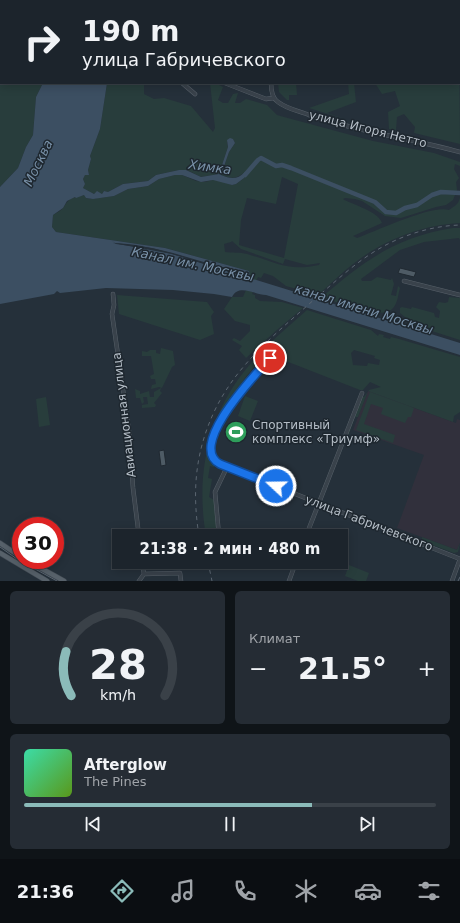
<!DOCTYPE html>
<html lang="ru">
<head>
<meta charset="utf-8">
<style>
	:root { --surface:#1c242c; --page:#252c34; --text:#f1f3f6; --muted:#a0a4a9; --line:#3a4148; --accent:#8bbbb9 }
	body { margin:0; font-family:"DejaVu Sans",sans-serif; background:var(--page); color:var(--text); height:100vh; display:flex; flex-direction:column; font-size:15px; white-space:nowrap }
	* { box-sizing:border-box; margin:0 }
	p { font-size:13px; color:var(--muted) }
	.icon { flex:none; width:22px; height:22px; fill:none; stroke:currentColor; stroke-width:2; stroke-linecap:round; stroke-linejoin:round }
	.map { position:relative; height:581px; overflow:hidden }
	.panel { display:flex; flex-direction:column; gap:10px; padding:10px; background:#0f1418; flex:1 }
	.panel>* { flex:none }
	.guide { position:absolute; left:0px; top:0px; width:460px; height:84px; box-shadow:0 2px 10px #0003,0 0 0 1px var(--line); background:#1c242c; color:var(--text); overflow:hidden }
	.speed { position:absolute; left:12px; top:517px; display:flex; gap:8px; font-size:20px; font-weight:700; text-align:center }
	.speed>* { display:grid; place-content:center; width:52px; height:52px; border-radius:50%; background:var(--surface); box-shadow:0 2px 10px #0003,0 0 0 1px var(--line); line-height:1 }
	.speed .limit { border:6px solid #d22; background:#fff; color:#111 }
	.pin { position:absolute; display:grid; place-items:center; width:34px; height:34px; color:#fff; margin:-17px; border:2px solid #fff; border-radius:50%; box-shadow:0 1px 4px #0007 }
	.me { position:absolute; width:44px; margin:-22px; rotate:291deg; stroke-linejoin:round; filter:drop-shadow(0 0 3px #0008) }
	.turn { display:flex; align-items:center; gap:14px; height:84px; padding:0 16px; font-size:18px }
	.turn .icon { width:52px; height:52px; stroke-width:2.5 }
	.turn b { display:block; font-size:28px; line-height:34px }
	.big { font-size:30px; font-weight:600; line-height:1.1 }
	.panel .card { flex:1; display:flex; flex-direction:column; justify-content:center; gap:6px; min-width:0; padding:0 14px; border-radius:6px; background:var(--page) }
	.panel .dial { align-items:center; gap:0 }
	.dial svg { height:104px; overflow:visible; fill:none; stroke:var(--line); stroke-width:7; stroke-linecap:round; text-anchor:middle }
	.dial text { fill:var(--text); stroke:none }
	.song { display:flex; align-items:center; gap:12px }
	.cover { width:48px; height:48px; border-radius:6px; background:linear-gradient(135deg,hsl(160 70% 55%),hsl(90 70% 35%)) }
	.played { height:4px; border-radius:2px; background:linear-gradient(90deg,var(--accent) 70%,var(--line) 70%) }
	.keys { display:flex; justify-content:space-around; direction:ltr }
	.heat { display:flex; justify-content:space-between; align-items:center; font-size:22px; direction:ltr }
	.panel .tiles { flex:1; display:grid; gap:10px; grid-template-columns:1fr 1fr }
	.card:last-child { grid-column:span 2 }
	.trip { position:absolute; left:112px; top:529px; width:236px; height:40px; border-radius:0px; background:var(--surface); box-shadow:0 2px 10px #0003,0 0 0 1px var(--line); font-weight:600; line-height:40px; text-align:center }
	.tab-bar { display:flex; height:64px; justify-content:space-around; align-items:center; background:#0b0e12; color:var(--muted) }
	.tab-bar .icon { width:28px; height:28px }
	.tab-bar .selected { color:var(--accent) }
	.tab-bar b { font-size:18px; color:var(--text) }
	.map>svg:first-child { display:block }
	.medical { fill:#31303c }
	.green { fill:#283d3c; fill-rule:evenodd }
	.water { fill:#3c4f62 }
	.pier { fill:#25303a }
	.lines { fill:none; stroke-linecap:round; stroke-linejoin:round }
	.river { stroke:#3c4f62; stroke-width:4.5 }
	.building { fill:#4e5b65; stroke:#202931 }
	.minor-casing { stroke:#576069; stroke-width:4.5 }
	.major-casing { stroke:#424b54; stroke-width:5.5 }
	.minor { stroke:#39424b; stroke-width:3.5 }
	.major { stroke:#57616a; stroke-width:4.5 }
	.tram { stroke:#5b6671; stroke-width:1 }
	.rail { stroke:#5b6671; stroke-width:1; stroke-dasharray:4 4; stroke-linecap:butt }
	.route-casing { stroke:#114b97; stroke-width:10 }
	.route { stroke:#1a73e8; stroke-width:7 }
	.labels { text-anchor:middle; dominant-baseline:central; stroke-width:3; stroke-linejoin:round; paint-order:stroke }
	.street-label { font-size:12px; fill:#b4bdc6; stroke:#1e272f }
	.poi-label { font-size:12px; fill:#b4bdc6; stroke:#1e272f; text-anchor:start }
	.water-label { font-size:13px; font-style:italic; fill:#7890a7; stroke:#1e272f }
</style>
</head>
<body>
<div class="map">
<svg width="460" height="581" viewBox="0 0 460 581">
	<rect width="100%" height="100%" fill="#25303a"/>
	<path class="medical" d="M368,391l88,32 1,-4 3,1v123l-3,7 -60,-22 27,-73 -71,-25z"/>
	<path class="green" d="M0,14l1,69h42l-7,14 -3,38 -7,12 -8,21 -18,19z
		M459,25l1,119 -46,-11 1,-6 -11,-13 -7,3 -1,13 -7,-1 -1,-17 12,-6 -5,-15 -13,3 -7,-11h84z
		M107,83h37v11l10,5 10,-1 27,8 22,26 2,-4 -5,-45h5l8,4 -5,13 5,3h5l5,-9 5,-1 -3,10h5l6,-4 21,6 10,10 7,2 89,24 61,12 26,9v4l-5,-2 -1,5 5,9 -3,4 1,8 -4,10 -7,5 -10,2 -35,11 -16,-2 -23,-15 -7,-2 -10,-1 -2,1c10,6 35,12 39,24l-29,13 4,2c19,-7 76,-34 92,-28 6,-4 11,-7 11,-14v27c-37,2 -74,16 -103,38 -14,10 -26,23 -39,34l-32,-9 -13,-10 -9,-3 -3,5 -3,-1 -2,4 -6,-3 -1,-7 -84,-23 -109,-16 -4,-5 1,-12c3,-2 8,-4 10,-7 7,-11 9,-10 22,-13l1,3 5,1 23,-3 14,-7 20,-3 11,-7 16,-4h7l14,6 9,1 8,-2 8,1 11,4 4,-1 8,-6 3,-7c-11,7 -12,9 -26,4l8,-23 6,-9 -2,-4 -6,3 1,5 -9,27 -18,3 -14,-7h-8l-23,5 -8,6 -25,3 -15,8 -4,-1 -2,3 -5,-2 -3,2 -11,-6 2,-4 -2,-5 2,-4h4l-1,-5 3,-11 -1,-3 10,-27zM282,177l16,7 -14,74 -45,-13 2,-25 6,-22 29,6zM232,241l9,8 42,15 2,-5 22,6 13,-2 -1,2c-31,7 -44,-3 -72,-11 -7,-2 -15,-1 -22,-2l-1,-8 7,-2z
		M278,83h18l1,12h-8v5h-2l-8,-8z
		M348,83h6l2,19 -29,11 24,8 -42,-13 40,-14z
		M453,228h7v12l-1,-2 -35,4 -24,8 -39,29 1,2h9l6,-4 14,3 1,-2 2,6 -3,11 5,1 2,-10 2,2c-2,6 -2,15 -7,20 -12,14 -56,-6 -71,-11 42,-36 74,-60 131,-69z
		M246,290l7,2 -1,2 3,1v3l5,3 22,1 21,6 -25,21 -32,29 -7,-8 3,-4 -10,-6 2,-2 6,3 10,-10v-6l-15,-4 -11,-12 8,-12h11z
		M117,295l90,7 7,10 -3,4 3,18 -14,6 -81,-26z
		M449,297l11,1v42l-44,-14 -16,-13v-5l2,-1 9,2 1,-2 22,6 1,4 4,1 1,-7 -4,-4 3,-5 6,1 3,-1z
		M307,310l64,20 7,6 1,-2 5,1 -1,2 7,2 1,-2 8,2 61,18v55l-6,4 -1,6 -85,-31 -10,26h-3l-8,23 -2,-1 17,-43 2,1 5,-7 12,-3 -11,-5 -7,8h-3l-87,-34 -2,-3 -17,14 -9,11 -22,35 -12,31 -2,16 5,5v2l-4,-1 -2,12 4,1 -3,18 5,3 3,36h-11c-11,-63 3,-126 46,-174 17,-20 36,-35 55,-52zM354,350l21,6 -1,2 6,2 -1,5 -11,-2 -1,3 -14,-1 -2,-12z
		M161,348l12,3 2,14 -3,2 -10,21 -3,-1 -8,2 1,-4 4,-1 -1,-5h-4l-1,-3 4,-2 -3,-18h-9v-5l5,1 3,-2h6v3l4,1z
		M161,388l-1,3 2,2 -8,10 2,2 -1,2 -13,1v-3l6,-1 -1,-7h-4l1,5 -2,2 -2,-6h-4l-1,-9 5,2v3l9,-3 1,6h4v-5z
		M370,392l44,16 -3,9h-3l-3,6 -24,-9 2,-6 -12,-4 -7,20 31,11 -2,8 -37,-13z
		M245,396l13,5 -8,20 -12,-5z
		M46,397l4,28 -11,2 -3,-28z
		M422,537l35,13 3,-7 -2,9 -4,1 -32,-12z
		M349,565l20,8 -3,8h-8l-13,-5z"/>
	<path class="water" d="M43,83h64l-7,46 -10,27 1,3 -3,11 1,5h-4l-2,4 2,5 -2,4 11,6 3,-3 5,3 2,-3 4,1 15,-8 25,-3 8,-6 23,-5h7l15,7 18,-3 9,-27 -1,-7 3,-2 3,1 2,4 -6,9 -8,23c10,4 16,5 24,-3h3l-4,6 -8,6 -4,1 -19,-5 -12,2 -19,-7h-7l-16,4 -11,7 -20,3 -14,7 -21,3 -7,-1 -2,-3 -8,3 -1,-1 -8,4 -4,7 -10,7 -1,12 4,5 109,16 84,23 1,6 -30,-11 -1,2c-34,-11 -71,-24 -106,-25l59,11 288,89v12l-194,-60c-11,0 -27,-12 -34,2l-18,-3 -41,-4 -67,-2 -46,5 -3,-2 -3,3 -54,10v-117l18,-19 8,-21 7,-12 3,-38z"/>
	<path class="pier" d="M112,241l3,2 37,5 21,5 58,17 19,8 -78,-24 -20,-5 -36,-5z"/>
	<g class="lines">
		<path class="river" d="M245,175l13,-15 3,-2 15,8 6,-1 9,3 84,34 11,10 10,1 9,-5 12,-3 15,-10 9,-3 19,1"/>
	</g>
	<path class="building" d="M400,268l16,4 -2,5 -16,-4z
		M235,422l8,3 -6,17 -8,-3z
		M164,450l2,15 -5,1 -2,-15z"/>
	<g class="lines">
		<g class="minor-casing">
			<path id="minor" d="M166,0v1
				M290,1v-1
				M182,83l13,11
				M225,83l41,16 8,-1
				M271,83c0,7 1,15 7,19 9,7 21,9 31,13 49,17 101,23 151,37
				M404,281l56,14
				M113,294l1,11 -2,9 17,117 4,57 6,48
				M271,358c-17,18 -70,73 -59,99 3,6 10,8 15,10l233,92
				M219,536l-4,-44 12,-25
				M306,536l56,-143
				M144,574l36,-1 1,8
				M139,581l5,-7 -2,-12
				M289,581l7,-19
				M452,581l8,-22"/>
		</g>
		<g class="major-casing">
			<path id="major" d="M0,543l21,14
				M0,553l47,28
				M26,560l38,21"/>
		</g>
		<use href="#minor" class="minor"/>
		<use href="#major" class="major"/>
		<path class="tram" d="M0,547l17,12 40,22
			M458,581l2,-4"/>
		<path class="rail" d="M199,536c-7,-44 -4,-83 15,-124 23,-49 64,-80 103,-115 19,-16 38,-34 60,-47 25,-15 54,-24 83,-25
			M208,562l4,19"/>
	</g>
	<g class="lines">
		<g class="route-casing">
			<path id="route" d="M270,358c-13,15 -84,88 -50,106l56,22"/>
		</g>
		<use href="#route" class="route"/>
	</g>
	<defs>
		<g id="stadium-disc" transform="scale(1.15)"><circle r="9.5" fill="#2e9e5b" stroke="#1e272f"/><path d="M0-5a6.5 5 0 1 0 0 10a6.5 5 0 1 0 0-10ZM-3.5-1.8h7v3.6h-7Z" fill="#fff"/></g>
	</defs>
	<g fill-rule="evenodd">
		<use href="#stadium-disc" x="236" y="432"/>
	</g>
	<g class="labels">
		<g class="street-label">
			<text transform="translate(368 129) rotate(14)">улица Игоря Нетто</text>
			<text transform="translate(124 415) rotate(-97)">Авиационная улица</text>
			<text transform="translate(369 523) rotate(21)">улица Габричевского</text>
		</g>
		<g class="poi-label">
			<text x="252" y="425">Спортивный<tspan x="252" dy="14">комплекс «Триумф»</tspan></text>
		</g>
		<g class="water-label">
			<text transform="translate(38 163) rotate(-64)">Москва</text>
			<text transform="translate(210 167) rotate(8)">Химка</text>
			<text transform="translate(193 264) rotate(12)">Канал им. Москвы</text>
			<text transform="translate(364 309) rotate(17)">канал имени Москвы</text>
		</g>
	</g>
</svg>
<div class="speed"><div class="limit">30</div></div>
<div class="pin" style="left:270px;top:358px;background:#d93025"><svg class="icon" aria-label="arrive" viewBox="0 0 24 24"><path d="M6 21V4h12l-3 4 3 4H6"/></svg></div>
<svg class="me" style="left:276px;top:486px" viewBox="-20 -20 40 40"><circle r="17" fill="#1a73e8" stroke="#fff" stroke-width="3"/><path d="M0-11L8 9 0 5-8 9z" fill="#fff"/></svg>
<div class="trip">21:38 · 2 мин · 480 m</div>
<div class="guide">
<div class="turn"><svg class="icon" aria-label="right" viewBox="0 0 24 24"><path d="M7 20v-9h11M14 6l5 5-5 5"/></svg><div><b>190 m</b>улица Габричевского</div></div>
</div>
</div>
<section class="panel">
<div class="tiles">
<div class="card dial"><svg viewBox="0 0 100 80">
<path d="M14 69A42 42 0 1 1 86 69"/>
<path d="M14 69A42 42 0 0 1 10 35" stroke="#8bbbb9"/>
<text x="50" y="56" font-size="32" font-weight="700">28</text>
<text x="50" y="72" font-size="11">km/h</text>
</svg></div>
<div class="card"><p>Климат</p>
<div class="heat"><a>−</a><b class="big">21.5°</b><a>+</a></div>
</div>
<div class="card">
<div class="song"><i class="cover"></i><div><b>Afterglow</b><p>The Pines</p></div></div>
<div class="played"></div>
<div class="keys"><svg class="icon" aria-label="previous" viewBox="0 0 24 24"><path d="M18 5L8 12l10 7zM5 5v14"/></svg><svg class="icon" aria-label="pause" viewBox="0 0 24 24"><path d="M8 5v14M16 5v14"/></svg><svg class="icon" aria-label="next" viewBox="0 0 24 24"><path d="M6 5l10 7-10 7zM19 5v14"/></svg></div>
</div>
</div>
</section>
<nav class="tab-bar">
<b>21:36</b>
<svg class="icon selected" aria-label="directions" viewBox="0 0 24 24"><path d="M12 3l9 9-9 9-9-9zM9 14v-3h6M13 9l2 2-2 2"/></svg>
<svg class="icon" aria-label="music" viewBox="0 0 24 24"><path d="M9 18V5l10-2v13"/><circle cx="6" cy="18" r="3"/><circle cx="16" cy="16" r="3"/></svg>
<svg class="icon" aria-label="phone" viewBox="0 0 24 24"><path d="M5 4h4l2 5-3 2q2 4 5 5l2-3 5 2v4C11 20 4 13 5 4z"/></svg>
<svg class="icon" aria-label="climate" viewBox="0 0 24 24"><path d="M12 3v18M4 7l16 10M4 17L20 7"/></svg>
<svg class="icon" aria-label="car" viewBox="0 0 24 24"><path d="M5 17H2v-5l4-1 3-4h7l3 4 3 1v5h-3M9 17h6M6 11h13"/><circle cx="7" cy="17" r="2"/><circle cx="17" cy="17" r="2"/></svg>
<svg class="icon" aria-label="filters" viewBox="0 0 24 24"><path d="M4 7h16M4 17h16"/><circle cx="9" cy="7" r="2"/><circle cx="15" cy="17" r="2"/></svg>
</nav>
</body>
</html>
